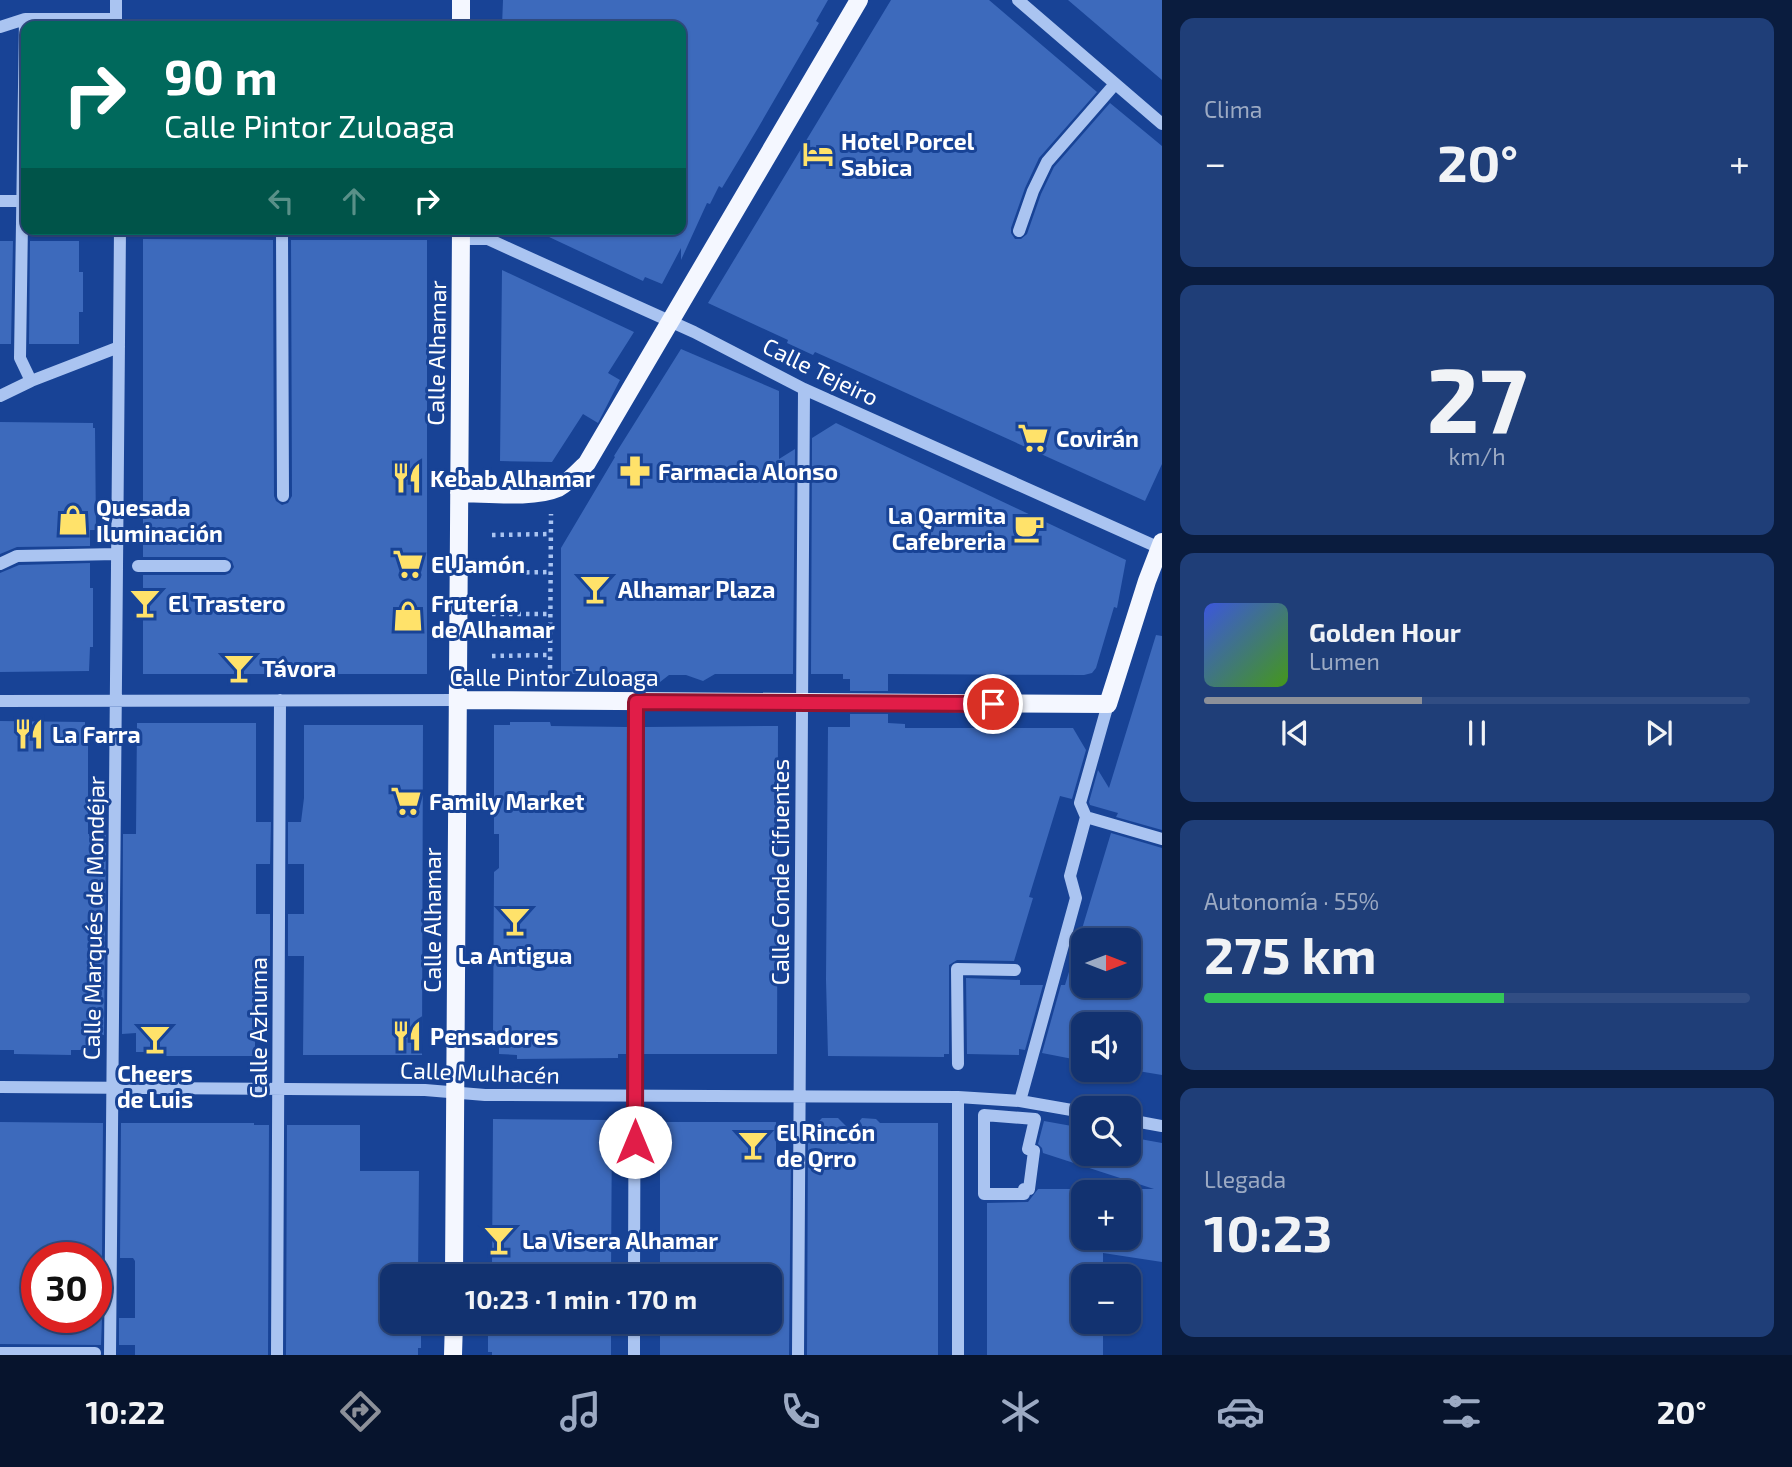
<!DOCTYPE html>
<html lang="es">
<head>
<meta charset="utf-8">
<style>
	:root { --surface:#123270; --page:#1f3e78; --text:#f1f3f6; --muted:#9caac3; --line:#314d83; --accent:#8c9099 }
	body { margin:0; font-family:"Exo 2",sans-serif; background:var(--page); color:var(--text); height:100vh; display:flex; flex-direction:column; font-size:26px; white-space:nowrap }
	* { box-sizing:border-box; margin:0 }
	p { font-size:23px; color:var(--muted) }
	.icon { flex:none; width:38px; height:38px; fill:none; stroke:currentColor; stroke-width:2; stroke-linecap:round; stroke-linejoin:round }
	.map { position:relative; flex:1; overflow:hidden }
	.sheet { display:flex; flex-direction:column; gap:18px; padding:18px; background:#0a1c3e; width:630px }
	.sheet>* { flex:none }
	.hud { position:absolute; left:21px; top:21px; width:665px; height:214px; border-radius:14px; box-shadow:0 2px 5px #0004,0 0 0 2px var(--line); background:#00695c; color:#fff; overflow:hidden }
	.needle { width:46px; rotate:90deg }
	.buttons { position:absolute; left:1071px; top:928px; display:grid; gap:14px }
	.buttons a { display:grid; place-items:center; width:70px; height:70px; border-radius:14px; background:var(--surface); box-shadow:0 2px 5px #0004,0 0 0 2px var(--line); font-size:35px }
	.speed { position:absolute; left:21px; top:1242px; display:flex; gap:14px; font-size:35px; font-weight:700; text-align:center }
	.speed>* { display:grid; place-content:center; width:91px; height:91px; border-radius:50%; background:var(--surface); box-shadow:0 2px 5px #0004,0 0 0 2px var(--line); line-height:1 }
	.speed .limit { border:10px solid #d22; background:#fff; color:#111 }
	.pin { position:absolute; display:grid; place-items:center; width:60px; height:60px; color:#fff; margin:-30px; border:4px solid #fff; border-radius:50%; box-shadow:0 2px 7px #0007 }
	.me { position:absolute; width:77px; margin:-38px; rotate:0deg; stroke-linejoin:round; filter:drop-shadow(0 0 5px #0008) }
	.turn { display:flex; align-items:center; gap:24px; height:147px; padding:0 28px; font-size:32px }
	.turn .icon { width:91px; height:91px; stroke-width:2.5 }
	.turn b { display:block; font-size:49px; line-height:60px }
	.lanes { display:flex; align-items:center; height:66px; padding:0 28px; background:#0003; justify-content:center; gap:35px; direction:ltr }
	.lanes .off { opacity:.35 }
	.big { font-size:52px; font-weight:700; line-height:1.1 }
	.sheet .tile { flex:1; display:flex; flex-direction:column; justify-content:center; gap:10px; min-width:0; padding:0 24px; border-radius:14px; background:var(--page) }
	.sheet .dial { align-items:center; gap:0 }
	.dial b { font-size:91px; line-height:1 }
	.song { display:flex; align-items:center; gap:21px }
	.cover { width:84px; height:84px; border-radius:10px; background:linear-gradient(135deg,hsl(230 70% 55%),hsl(100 70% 35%)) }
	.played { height:7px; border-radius:4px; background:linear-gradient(90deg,var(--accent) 40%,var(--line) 40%) }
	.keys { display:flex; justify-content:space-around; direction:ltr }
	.heat { display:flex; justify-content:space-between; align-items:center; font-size:38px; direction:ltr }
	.charge { height:10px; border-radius:5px; background:linear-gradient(90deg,#34c759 55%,var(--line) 0) }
	.trip { position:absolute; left:380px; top:1264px; width:402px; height:70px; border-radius:14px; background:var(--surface); box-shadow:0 2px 5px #0004,0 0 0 2px var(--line); font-weight:700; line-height:70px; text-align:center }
	.menu { display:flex; height:112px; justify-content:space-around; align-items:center; background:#07142d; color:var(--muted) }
	.menu .icon { width:49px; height:49px }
	.menu .on { color:var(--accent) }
	.menu b { font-size:32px; color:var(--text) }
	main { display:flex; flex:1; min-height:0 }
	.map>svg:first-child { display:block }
	.building { fill:#3d6abc; fill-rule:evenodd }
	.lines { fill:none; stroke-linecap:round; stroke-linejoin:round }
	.path { stroke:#aac4f1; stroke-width:4.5; stroke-dasharray:3.5 5; stroke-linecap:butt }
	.minor { stroke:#aac4f1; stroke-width:12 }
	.major { stroke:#f4f7ff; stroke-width:18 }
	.route-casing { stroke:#92132f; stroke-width:18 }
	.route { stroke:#e11d48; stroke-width:12 }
	.labels { text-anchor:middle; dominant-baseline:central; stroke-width:6; stroke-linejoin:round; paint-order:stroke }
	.poi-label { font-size:23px; font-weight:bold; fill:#fff; stroke:#184396; text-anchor:start }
	.street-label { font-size:23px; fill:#fff; stroke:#184396 }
</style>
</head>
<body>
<main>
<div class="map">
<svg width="1162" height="1355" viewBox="0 0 1162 1355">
	<rect width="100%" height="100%" fill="#184396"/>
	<path class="building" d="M503,0h325l-12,21 3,2 -61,105 -36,60 -3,-2 -9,18 -3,-1 -26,57v-12l-19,36 -17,-7 -2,4 -111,-52h149v-203h-179z
		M891,0h98l108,92 -58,66 -14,30 -14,40v5l4,6h6l6,-5 14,-40 13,-27 56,-64 52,43v318l-17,37 -303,-137 -27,-12 -2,3 -26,-12 1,-3 -80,-37z
		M1068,0h94v80l-46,-39z
		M143,239l130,1 1,256 2,5 6,4 6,-2 4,-7 -1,-256h136v434h-284v-99h82l5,-2 4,-6 -2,-6 -7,-4h-82z
		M0,241h13l-2,103h-11z
		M30,241h49v31h4v40h-4v32h-50z
		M502,270l132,62 -26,41 12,7 -22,43 -15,-9 -31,48 -52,-1z
		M681,349l98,42v68l16,-10 -2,225h-78l-12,7 -17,-6h-17l-9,7 -22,-8h-77v-126l54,-91 -1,-1z
		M0,422l93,1v5h2l1,102h-6v16l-73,1 -17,7z
		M836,423l290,137 -9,48 -3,-1 -18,61 -4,5 -8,2 -196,-1v17h-38v-12h-7v-5h-32l1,-236z
		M90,563v25h3v59h-3l-1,24 -89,1v-99l19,-8z
		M1156,635l6,1v194l-46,-13 2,-4 -28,-8 -1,-3 9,-32 11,18z
		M850,714h38v9l17,1v4h168l13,22 -14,49 -12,-3 -31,101 4,1 -19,63 -57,-1 -8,5v89h-5v3l-116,-1 -2,-76 2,-253h22z
		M0,721l85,1v3h3v109h18l-2,201 -16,2v13h-17v5l-57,-1v-4h-14z
		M510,722h40l1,4 76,1 -1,327h-8v4l-101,1v-4l-18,-1v-19h-6l1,-163 5,-4v-34h-5v-109h16z
		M137,723h119v99h15l-1,42h-14v50h14v42h-15v100h-105v-4h-14v-19l-14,1 1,-200h13z
		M304,725h119l-1,330h-119l1,-99h-16v-42h16v-50h-16v-42h13l3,-24z
		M778,726l-1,328h-133l1,-327z
		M1111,833l51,15v227l-36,-6h3v-45h-46v37l-41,-8 19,-68h4zM1083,940h46v45h-46z
		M966,978l54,2v5h23l-18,65 -6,-1v6l-52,-1z
		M822,1118h16l13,13 11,-13 14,1 4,4h58v232h-131l1,-222z
		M493,1119l119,1 -1,156h-123v-11h4z
		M1044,1121l39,7v25h46v-16l33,6v119l-59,-9v23h-20v45h20v34h-116v-152l41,-1 10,-13h116l-111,-36 -1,-5 -4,-4zM1083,1192h46v45h-46z
		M0,1122l103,1 -1,135h-65v60h65l-1,27 -101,-1z
		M660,1122h116v45l15,-15 -2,203h-129v-34h110v-45h-110z
		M121,1123h133v2h15l-1,230h-133v-10h-16v-27h16v-57l-2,-3h-13z
		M287,1125h73v46h59l-1,105h-26v45h26v3h3v24h-3v7h-132z
		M488,1321h123v34h-119v-3h-4z"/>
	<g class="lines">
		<path class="path" d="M492,535l59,-1
			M492,573l59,-1
			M492,614h59
			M492,656l58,-1
			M550,677l1,-163"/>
		<path class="minor" d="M1018,0l144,124
			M25,19l-5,339 11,23
			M116,26v-26
			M0,27l25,-8h91
			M0,201h26
			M282,229l1,267
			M1019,231l14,-40 14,-29 68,-78
			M461,239h27l24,11 182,82 110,57 358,160
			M0,396l31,-15 88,-34
			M0,564l17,-8 100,-2
			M138,566h87
			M0,701l458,-1
			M1086,817l76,22
			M958,1064l-1,-95 58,1
			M0,1087l425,3 60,5 473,2 62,4 63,11
			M958,1097v258
			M1020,1101l56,-203 -6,-22 16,-59 -6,-14 28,-99
			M984,1115l51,4 -7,30 6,2 -5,38h-5v5h-40z
			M1129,1120l33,6
			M634,1276l2,-574
			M0,1353h95
			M110,1355l10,-1126
			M277,1355l3,-655
			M634,1355v-34
			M798,1355l6,-966"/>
		<path class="major" d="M461,26v-26
			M459,493c27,0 74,6 99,-5 11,-6 20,-16 29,-25l272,-463
			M458,700l650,4 39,-123 15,-39
			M454,1276l7,-1047
			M453,1355l1,-34"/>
	</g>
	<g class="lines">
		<g class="route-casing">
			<path id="route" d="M635,1142l1,-440 357,2"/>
		</g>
		<use href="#route" class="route"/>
	</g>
	<defs>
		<g id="hotel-bare" transform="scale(2.415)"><path d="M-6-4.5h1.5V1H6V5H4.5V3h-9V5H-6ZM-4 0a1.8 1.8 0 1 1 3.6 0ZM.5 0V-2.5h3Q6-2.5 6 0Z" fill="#ffe26a" stroke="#184396" stroke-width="2.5" paint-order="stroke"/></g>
		<g id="supermarket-bare" transform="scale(2.415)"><path d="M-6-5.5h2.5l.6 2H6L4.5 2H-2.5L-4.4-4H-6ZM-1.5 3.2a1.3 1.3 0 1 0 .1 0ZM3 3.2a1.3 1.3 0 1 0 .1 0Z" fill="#ffe26a" stroke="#184396" stroke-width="2.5" paint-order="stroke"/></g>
		<g id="pharmacy-bare" transform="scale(2.415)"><path d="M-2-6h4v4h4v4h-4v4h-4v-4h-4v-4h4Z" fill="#ffe26a" stroke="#184396" stroke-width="2.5" paint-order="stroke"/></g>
		<g id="restaurant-bare" transform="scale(2.415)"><path d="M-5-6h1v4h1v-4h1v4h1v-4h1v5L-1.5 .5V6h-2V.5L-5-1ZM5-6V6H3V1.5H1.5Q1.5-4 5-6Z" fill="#ffe26a" stroke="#184396" stroke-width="2.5" paint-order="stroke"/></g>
		<g id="shop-bare" transform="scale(2.415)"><path d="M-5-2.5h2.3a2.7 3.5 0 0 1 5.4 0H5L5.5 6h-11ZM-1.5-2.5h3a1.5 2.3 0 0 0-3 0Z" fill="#ffe26a" stroke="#184396" stroke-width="2.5" paint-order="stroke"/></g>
		<g id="cafe-bare" transform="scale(2.415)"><path d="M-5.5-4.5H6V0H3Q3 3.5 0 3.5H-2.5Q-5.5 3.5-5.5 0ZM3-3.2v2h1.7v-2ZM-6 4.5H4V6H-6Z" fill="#ffe26a" stroke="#184396" stroke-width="2.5" paint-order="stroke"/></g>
		<g id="bar-bare" transform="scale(2.415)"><path d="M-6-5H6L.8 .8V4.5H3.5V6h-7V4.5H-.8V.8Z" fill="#ffe26a" stroke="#184396" stroke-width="2.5" paint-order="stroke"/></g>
	</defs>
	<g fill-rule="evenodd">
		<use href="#hotel-bare" x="818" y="154"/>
		<use href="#supermarket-bare" x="1033" y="438"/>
		<use href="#pharmacy-bare" x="635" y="471"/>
		<use href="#restaurant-bare" x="407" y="478"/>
		<use href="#shop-bare" x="73" y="520"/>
		<use href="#cafe-bare" x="1029" y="528"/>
		<use href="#supermarket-bare" x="408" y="564"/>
		<use href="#bar-bare" x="595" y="589"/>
		<use href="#bar-bare" x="145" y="603"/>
		<use href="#shop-bare" x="408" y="616"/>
		<use href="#bar-bare" x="239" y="668"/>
		<use href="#restaurant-bare" x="29" y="734"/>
		<use href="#supermarket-bare" x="406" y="801"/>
		<use href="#bar-bare" x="515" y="921"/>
		<use href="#restaurant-bare" x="407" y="1036"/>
		<use href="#bar-bare" x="155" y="1039"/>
		<use href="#bar-bare" x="753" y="1145"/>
		<use href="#bar-bare" x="499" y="1240"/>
	</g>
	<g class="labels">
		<g class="poi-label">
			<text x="841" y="141">Hotel Porcel<tspan x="841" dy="26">Sabica</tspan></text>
			<text x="1056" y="438">Covirán</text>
			<text x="658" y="471">Farmacia Alonso</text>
			<text x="430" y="478">Kebab Alhamar</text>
			<text x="96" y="507">Quesada<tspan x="96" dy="26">Iluminación</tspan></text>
			<text x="1006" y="515" text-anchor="end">La Qarmita<tspan x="1006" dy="26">Cafebreria</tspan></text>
			<text x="431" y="564">El Jamón</text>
			<text x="618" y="589">Alhamar Plaza</text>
			<text x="168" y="603">El Trastero</text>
			<text x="431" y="603">Frutería<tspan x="431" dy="26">de Alhamar</tspan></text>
			<text x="262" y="668">Távora</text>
			<text x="52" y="734">La Farra</text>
			<text x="429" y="801">Family Market</text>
			<text x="515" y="955" text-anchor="middle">La Antigua</text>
			<text x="430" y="1036">Pensadores</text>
			<text x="155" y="1073" text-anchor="middle">Cheers<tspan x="155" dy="26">de Luis</tspan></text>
			<text x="776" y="1132">El Rincón<tspan x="776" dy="26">de Qrro</tspan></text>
			<text x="522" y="1240">La Visera Alhamar</text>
		</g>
		<g class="street-label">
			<text transform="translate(436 353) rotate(-89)">Calle Alhamar</text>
			<text transform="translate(821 371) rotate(26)">Calle Tejeiro</text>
			<text x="554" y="677">Calle Pintor Zuloaga</text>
			<text transform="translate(780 872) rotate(-90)">Calle Conde Cifuentes</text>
			<text transform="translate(93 918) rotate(-89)">Calle Marqués de Mondéjar</text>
			<text transform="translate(432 920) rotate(-90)">Calle Alhamar</text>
			<text transform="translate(258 1028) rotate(-90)">Calle Azhuma</text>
			<text transform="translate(480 1072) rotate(2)">Calle Mulhacén</text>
		</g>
	</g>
</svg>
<div class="buttons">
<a><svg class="needle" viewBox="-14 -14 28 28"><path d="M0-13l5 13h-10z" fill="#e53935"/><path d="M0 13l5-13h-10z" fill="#9caac3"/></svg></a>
<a><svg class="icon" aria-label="sound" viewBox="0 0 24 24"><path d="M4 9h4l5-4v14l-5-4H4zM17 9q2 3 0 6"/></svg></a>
<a><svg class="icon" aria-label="search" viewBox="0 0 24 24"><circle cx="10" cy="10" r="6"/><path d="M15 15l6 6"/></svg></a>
<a>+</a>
<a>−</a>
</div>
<div class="speed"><div class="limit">30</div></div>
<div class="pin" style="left:993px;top:704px;background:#d93025"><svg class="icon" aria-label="arrive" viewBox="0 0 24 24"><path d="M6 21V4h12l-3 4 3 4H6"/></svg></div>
<svg class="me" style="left:635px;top:1142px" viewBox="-20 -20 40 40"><circle r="19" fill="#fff"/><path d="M0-13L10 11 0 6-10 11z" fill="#e11d48"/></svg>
<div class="trip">10:23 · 1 min · 170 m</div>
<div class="hud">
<div class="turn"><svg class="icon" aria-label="right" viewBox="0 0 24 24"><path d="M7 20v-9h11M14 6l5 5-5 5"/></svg><div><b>90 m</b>Calle Pintor Zuloaga</div></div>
<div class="lanes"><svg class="icon off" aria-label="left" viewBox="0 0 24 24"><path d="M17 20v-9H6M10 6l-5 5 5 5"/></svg><svg class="icon off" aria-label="ahead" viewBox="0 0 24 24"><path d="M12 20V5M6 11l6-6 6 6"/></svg><svg class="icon" aria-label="right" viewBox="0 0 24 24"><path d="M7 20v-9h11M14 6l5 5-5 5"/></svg></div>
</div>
</div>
<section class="sheet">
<div class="tile"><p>Clima</p>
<div class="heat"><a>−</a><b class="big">20°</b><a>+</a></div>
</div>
<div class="tile dial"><b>27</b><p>km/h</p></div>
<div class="tile">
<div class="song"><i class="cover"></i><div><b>Golden Hour</b><p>Lumen</p></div></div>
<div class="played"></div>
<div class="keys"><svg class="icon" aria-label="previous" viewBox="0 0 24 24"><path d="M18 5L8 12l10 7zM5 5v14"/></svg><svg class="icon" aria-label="pause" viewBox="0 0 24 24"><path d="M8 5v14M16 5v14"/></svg><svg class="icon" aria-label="next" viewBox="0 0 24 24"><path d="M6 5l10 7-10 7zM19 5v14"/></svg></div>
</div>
<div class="tile"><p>Autonomía · 55%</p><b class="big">275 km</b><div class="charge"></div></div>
<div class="tile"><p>Llegada</p><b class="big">10:23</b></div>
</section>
</main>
<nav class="menu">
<b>10:22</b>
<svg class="icon on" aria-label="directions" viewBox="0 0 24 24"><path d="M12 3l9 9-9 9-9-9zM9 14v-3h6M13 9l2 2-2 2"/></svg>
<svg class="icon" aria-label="music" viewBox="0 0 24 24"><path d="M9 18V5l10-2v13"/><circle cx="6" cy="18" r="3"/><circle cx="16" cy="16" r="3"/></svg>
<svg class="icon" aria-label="phone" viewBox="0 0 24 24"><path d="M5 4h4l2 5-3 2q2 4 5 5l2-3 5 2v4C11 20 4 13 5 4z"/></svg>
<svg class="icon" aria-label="climate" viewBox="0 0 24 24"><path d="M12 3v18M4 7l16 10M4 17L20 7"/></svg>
<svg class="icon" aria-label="car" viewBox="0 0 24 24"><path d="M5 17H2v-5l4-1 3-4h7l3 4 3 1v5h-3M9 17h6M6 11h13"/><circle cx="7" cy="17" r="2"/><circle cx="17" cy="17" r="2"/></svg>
<svg class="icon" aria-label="filters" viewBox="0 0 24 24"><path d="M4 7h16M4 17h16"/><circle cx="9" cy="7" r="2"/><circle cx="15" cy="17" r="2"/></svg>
<b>20°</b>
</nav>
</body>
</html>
